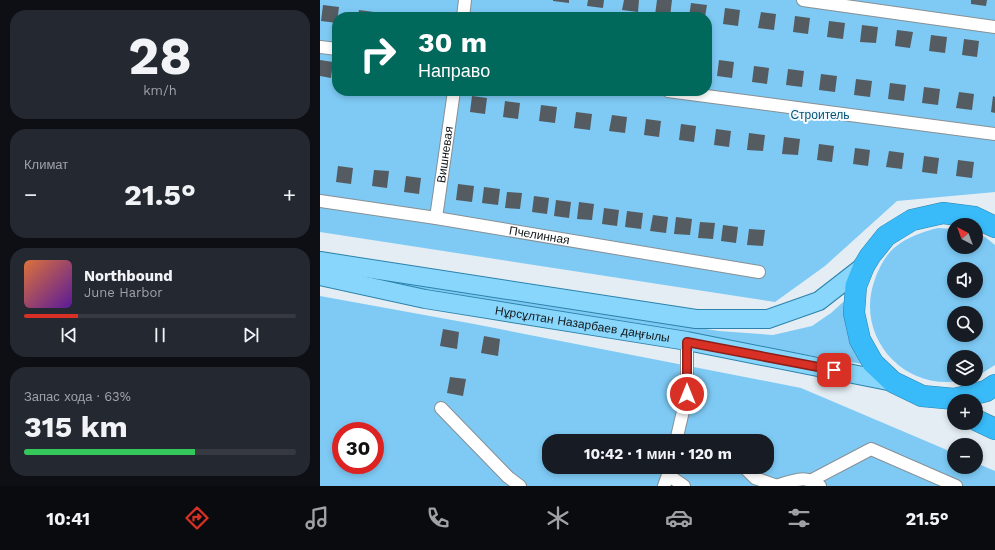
<!DOCTYPE html>
<html lang="ru">
<head>
<meta charset="utf-8">
<style>
	:root { --surface:#171b24; --page:#242831; --text:#f1f3f6; --muted:#9ea1a6; --line:#363941; --accent:#d93025 }
	body { margin:0; font-family:"Work Sans",sans-serif; background:var(--page); color:var(--text); height:100vh; display:flex; flex-direction:column; font-size:15px; white-space:nowrap }
	* { box-sizing:border-box; margin:0 }
	p { font-size:13px; color:var(--muted) }
	.icon { flex:none; width:22px; height:22px; fill:none; stroke:currentColor; stroke-width:2; stroke-linecap:round; stroke-linejoin:round }
	.map { position:relative; flex:1; overflow:hidden }
	.details { display:flex; flex-direction:column; gap:10px; padding:10px; background:#0d0f14; width:320px }
	.details>* { flex:none }
	.banner { position:absolute; left:12px; top:12px; width:380px; height:84px; border-radius:16px; box-shadow:0 2px 6px #0003; background:#00695c; color:#fff; overflow:hidden }
	.needle { width:26px; rotate:319deg }
	.controls { position:absolute; left:627px; top:218px; display:grid; gap:8px }
	.controls a { display:grid; place-items:center; width:36px; height:36px; border-radius:50%; background:var(--surface); box-shadow:0 2px 6px #0003; font-size:20px }
	.speed { position:absolute; left:12px; top:422px; display:flex; gap:8px; font-size:20px; font-weight:700; text-align:center }
	.speed>* { display:grid; place-content:center; width:52px; height:52px; border-radius:50%; background:var(--surface); box-shadow:0 2px 6px #0003; line-height:1 }
	.speed .limit { border:6px solid #d22; background:#fff; color:#111 }
	.pin { position:absolute; display:grid; place-items:center; width:34px; height:34px; color:#fff; margin:-17px; border-radius:8px; box-shadow:0 2px 6px #0006 }
	.me { position:absolute; width:44px; margin:-22px; rotate:0deg; stroke-linejoin:round; filter:drop-shadow(0 0 3px #0008) }
	.turn { display:flex; align-items:center; gap:14px; height:84px; padding:0 20px; font-size:18px }
	.turn .icon { width:52px; height:52px; stroke-width:2.5 }
	.turn b { display:block; font-size:28px; line-height:34px }
	.big { font-size:30px; font-weight:700; line-height:1.1 }
	.details .widget { flex:1; display:flex; flex-direction:column; justify-content:center; gap:6px; min-width:0; padding:0 14px; border-radius:16px; background:var(--page) }
	.details .dial { align-items:center; gap:0 }
	.dial b { font-size:52px; line-height:1 }
	.song { display:flex; align-items:center; gap:12px }
	.cover { width:48px; height:48px; border-radius:6px; background:linear-gradient(135deg,hsl(20 70% 55%),hsl(270 70% 35%)) }
	.played { height:4px; border-radius:2px; background:linear-gradient(90deg,var(--accent) 20%,var(--line) 20%) }
	.keys { display:flex; justify-content:space-around; direction:ltr }
	.heat { display:flex; justify-content:space-between; align-items:center; font-size:22px; direction:ltr }
	.charge { height:6px; border-radius:3px; background:linear-gradient(90deg,#34c759 63%,var(--line) 0) }
	.trip { position:absolute; left:222px; top:434px; width:232px; height:40px; border-radius:16px; background:var(--surface); box-shadow:0 2px 6px #0003; font-weight:700; line-height:40px; text-align:center }
	.dock { display:flex; height:64px; justify-content:space-around; align-items:center; background:#090b0e; color:var(--muted) }
	.dock .icon { width:28px; height:28px }
	.dock .selected { color:var(--accent) }
	.dock b { font-size:18px; color:var(--text) }
	main { display:flex; flex:1; min-height:0 }
	.map>svg:first-child { display:block }
	.green { fill:#7ecaf5; fill-rule:evenodd }
	.building { fill:#545c61 }
	.lines { fill:none; stroke-linecap:round; stroke-linejoin:round }
	.street-casing { stroke:#879095; stroke-width:14 }
	.primary-casing { stroke:#2c82ab; stroke-width:20 }
	.highway-casing { stroke:#2c82ab; stroke-width:22 }
	.street { stroke:#fff; stroke-width:12 }
	.primary { stroke:#88d6fb; stroke-width:18 }
	.highway { stroke:#39bbf9; stroke-width:21 }
	.route-casing { stroke:#8d1f18; stroke-width:10 }
	.route { stroke:#d93025; stroke-width:7 }
	.labels { text-anchor:middle; dominant-baseline:central; stroke-width:4; stroke-linejoin:round; paint-order:stroke }
	.park-label { font-size:12px; fill:#045374; stroke:#f2faff }
	.street-label { font-size:12px; fill:#131719; stroke:#f2faff }
</style>
</head>
<body>
<main>
<section class="details">
<div class="widget dial"><b>28</b><p>km/h</p></div>
<div class="widget"><p>Климат</p>
<div class="heat"><a>−</a><b class="big">21.5°</b><a>+</a></div>
</div>
<div class="widget">
<div class="song"><i class="cover"></i><div><b>Northbound</b><p>June Harbor</p></div></div>
<div class="played"></div>
<div class="keys"><svg class="icon" aria-label="previous" viewBox="0 0 24 24"><path d="M18 5L8 12l10 7zM5 5v14"/></svg><svg class="icon" aria-label="pause" viewBox="0 0 24 24"><path d="M8 5v14M16 5v14"/></svg><svg class="icon" aria-label="next" viewBox="0 0 24 24"><path d="M6 5l10 7-10 7zM19 5v14"/></svg></div>
</div>
<div class="widget"><p>Запас хода · 63%</p><b class="big">315 km</b><div class="charge"></div></div>
</section>
<div class="map">
<svg width="675" height="486" viewBox="0 0 675 486">
	<rect width="100%" height="100%" fill="#e3edf3"/>
	<path class="green" d="M0,0h675v192l-98,9 -72,65 -50,36 -455,-70zM17,17h370v74h-370z
		M618,228l16,1v18h22v-13l9,3 10,8v120l-19,12v-20h-22v22h14c-61,17 -115,-41 -93,-100 4,-11 10,-23 19,-31 13,-11 28,-16 44,-20zM634,269h22v22h-22zM634,313h22v22h-22z
		M76,280l323,51 54,4 39,-9 19,-13 21,-19 16,71 -449,-74 -23,-8z
		M0,296l154,28 327,64 153,65v14h22v-4l19,8v15h-675zM21,431h34v34h-34zM229,441h218v26h-218z"/>
	<path class="building" d="M233,0h16v3l-16,-2z
		M268,0h16l-1,8 -16,-2z
		M304,0h15l-1,12 -16,-2z
		M337,0h15l-2,17 -15,-2z
		M651,0h16l-1,6 -15,-2z
		M371,3l16,2 -2,12h-16z
		M3,5l16,2 -2,16 -16,-2z
		M405,8l15,2 -2,16 -15,-2z
		M39,10l15,2v5h-16z
		M441,12l15,2 -2,16 -16,-2z
		M73,15l11,1v1h-11z
		M475,16l15,2 -2,16 -15,-2z
		M509,21l16,2 -2,16 -16,-2z
		M542,25l16,2 -2,16 -16,-1z
		M577,30l16,2 -3,16 -15,-2z
		M611,35l16,2 -2,16 -16,-2z
		M644,39l15,2 -2,16 -15,-2z
		M0,60l13,2 -2,16 -11,-2z
		M399,60l15,2 -2,16 -15,-2z
		M434,66l15,2 -2,16 -15,-2z
		M468,69l16,2 -2,16 -16,-2z
		M501,74l16,2 -2,16 -16,-2z
		M536,79l16,2 -2,16 -16,-2z
		M570,83l16,2 -2,16 -16,-2z
		M604,87l16,2 -2,16 -16,-2z
		M639,92l15,2 -2,16 -16,-2z
		M152,96l15,2 -2,16 -15,-2z
		M673,96l2,1v16l-4,-1z
		M185,101l15,2 -2,16 -15,-2z
		M221,105l16,2 -2,16 -16,-2z
		M256,112l16,2 -2,16 -16,-2z
		M292,115l15,2 -2,16 -16,-2z
		M326,119l15,2 -2,16 -15,-2z
		M361,124l15,2 -2,16 -15,-2z
		M396,129l15,2 -2,16 -15,-2z
		M429,133l16,2 -2,16 -16,-1z
		M464,137l16,2 -2,16 -16,-1z
		M499,144l15,2 -2,16 -15,-2z
		M535,148l15,2 -2,16 -15,-2z
		M569,151l15,2 -2,16 -16,-2z
		M604,156l15,2 -2,16 -15,-2z
		M638,160l16,2 -2,16 -16,-2z
		M18,166l15,2 -2,16 -15,-2z
		M54,170l15,1 -2,17 -15,-2z
		M86,176l15,2 -2,16 -15,-2z
		M138,184l16,2 -2,16 -16,-2z
		M164,187l16,2 -2,16 -16,-2z
		M187,192l15,1 -2,16 -15,-1z
		M214,196l15,2 -2,16 -15,-2z
		M236,200l15,2 -2,16 -15,-2z
		M259,202l15,2 -2,16 -15,-1z
		M284,208l15,2 -2,16 -15,-2z
		M307,211l16,2 -2,16 -16,-2z
		M333,215l15,2 -2,16 -16,-2z
		M356,217l16,2 -2,16 -16,-1z
		M380,222l15,1 -2,16 -15,-1z
		M403,225l15,2 -2,16 -15,-2z
		M429,229l16,1 -2,16 -16,-1z
		M123,329l16,3 -2,17 -17,-3z
		M164,336l16,3 -2,17 -17,-3z
		M130,377l16,2 -3,17 -16,-3z"/>
	<g class="lines">
		<g class="street-casing">
			<g id="street">
				<path d="M483,0l192,27"/>
				<path d="M143,17l2,-17"/>
				<path d="M0,47l17,2"/>
				<path d="M348,91l327,43"/>
				<path id="s1" d="M0,201l116,17 323,54"/>
				<path id="s2" d="M116,218l18,-127"/>
				<path d="M121,408l67,69 12,9"/>
				<path d="M356,441l11,-47v-53"/>
				<path d="M424,467l11,11 22,8"/>
				<path d="M492,480l59,-31 85,37"/>
				<path d="M344,486l4,-11 16,11"/>
				<path d="M456,486c17,-5 28,-12 44,0"/>
			</g>
		</g>
		<g class="primary-casing">
			<g id="primary">
				<path d="M0,261l376,58h72l51,-18 45,-35"/>
				<path id="s3" d="M0,276l105,23 262,42 206,41"/>
			</g>
		</g>
		<g class="highway-casing">
			<path id="highway" d="M675,227l-21,-10 -31,-4 -31,7 -26,16 -16,20 -6,10 -8,20 -2,27 6,27 13,23 20,19 29,14 33,3 31,-8 9,-6
				M656,420l19,9"/>
		</g>
		<use href="#street" class="street"/>
		<use href="#primary" class="primary"/>
		<use href="#highway" class="highway"/>
	</g>
	<g class="lines">
		<g class="route-casing">
			<path id="route" d="M367,394v-52l147,28"/>
		</g>
		<use href="#route" class="route"/>
	</g>
	<g class="labels">
		<g class="park-label">
			<text x="500" y="115">Строитель</text>
		</g>
		<g class="street-label">
			<text stroke="none"><textPath href="#s2" startOffset="64">Вишневая</textPath></text>
			<text stroke="none"><textPath href="#s1" startOffset="222">Пчелинная</textPath></text>
			<text stroke="none"><textPath href="#s3" startOffset="267">Нұрсұлтан Назарбаев даңғылы</textPath></text>
		</g>
	</g>
</svg>
<div class="controls">
<a><svg class="needle" viewBox="-14 -14 28 28"><path d="M0-13l5 13h-10z" fill="#e53935"/><path d="M0 13l5-13h-10z" fill="#9ea1a6"/></svg></a>
<a><svg class="icon" aria-label="sound" viewBox="0 0 24 24"><path d="M4 9h4l5-4v14l-5-4H4zM17 9q2 3 0 6"/></svg></a>
<a><svg class="icon" aria-label="search" viewBox="0 0 24 24"><circle cx="10" cy="10" r="6"/><path d="M15 15l6 6"/></svg></a>
<a><svg class="icon" aria-label="layers" viewBox="0 0 24 24"><path d="M12 4l9 5-9 5-9-5zM3 14l9 5 9-5"/></svg></a>
<a>+</a>
<a>−</a>
</div>
<div class="speed"><div class="limit">30</div></div>
<div class="pin" style="left:514px;top:370px;background:#d93025"><svg class="icon" aria-label="arrive" viewBox="0 0 24 24"><path d="M6 21V4h12l-3 4 3 4H6"/></svg></div>
<svg class="me" style="left:367px;top:394px" viewBox="-20 -20 40 40"><circle r="17" fill="#d93025" stroke="#fff" stroke-width="3"/><path d="M0-11L8 9 0 5-8 9z" fill="#fff"/></svg>
<div class="trip">10:42 · 1 мин · 120 m</div>
<div class="banner">
<div class="turn"><svg class="icon" aria-label="right" viewBox="0 0 24 24"><path d="M7 20v-9h11M14 6l5 5-5 5"/></svg><div><b>30 m</b>Направо</div></div>
</div>
</div>
</main>
<nav class="dock">
<b>10:41</b>
<svg class="icon selected" aria-label="directions" viewBox="0 0 24 24"><path d="M12 3l9 9-9 9-9-9zM9 14v-3h6M13 9l2 2-2 2"/></svg>
<svg class="icon" aria-label="music" viewBox="0 0 24 24"><path d="M9 18V5l10-2v13"/><circle cx="6" cy="18" r="3"/><circle cx="16" cy="16" r="3"/></svg>
<svg class="icon" aria-label="phone" viewBox="0 0 24 24"><path d="M5 4h4l2 5-3 2q2 4 5 5l2-3 5 2v4C11 20 4 13 5 4z"/></svg>
<svg class="icon" aria-label="climate" viewBox="0 0 24 24"><path d="M12 3v18M4 7l16 10M4 17L20 7"/></svg>
<svg class="icon" aria-label="car" viewBox="0 0 24 24"><path d="M5 17H2v-5l4-1 3-4h7l3 4 3 1v5h-3M9 17h6M6 11h13"/><circle cx="7" cy="17" r="2"/><circle cx="17" cy="17" r="2"/></svg>
<svg class="icon" aria-label="filters" viewBox="0 0 24 24"><path d="M4 7h16M4 17h16"/><circle cx="9" cy="7" r="2"/><circle cx="15" cy="17" r="2"/></svg>
<b>21.5°</b>
</nav>
</body>
</html>
